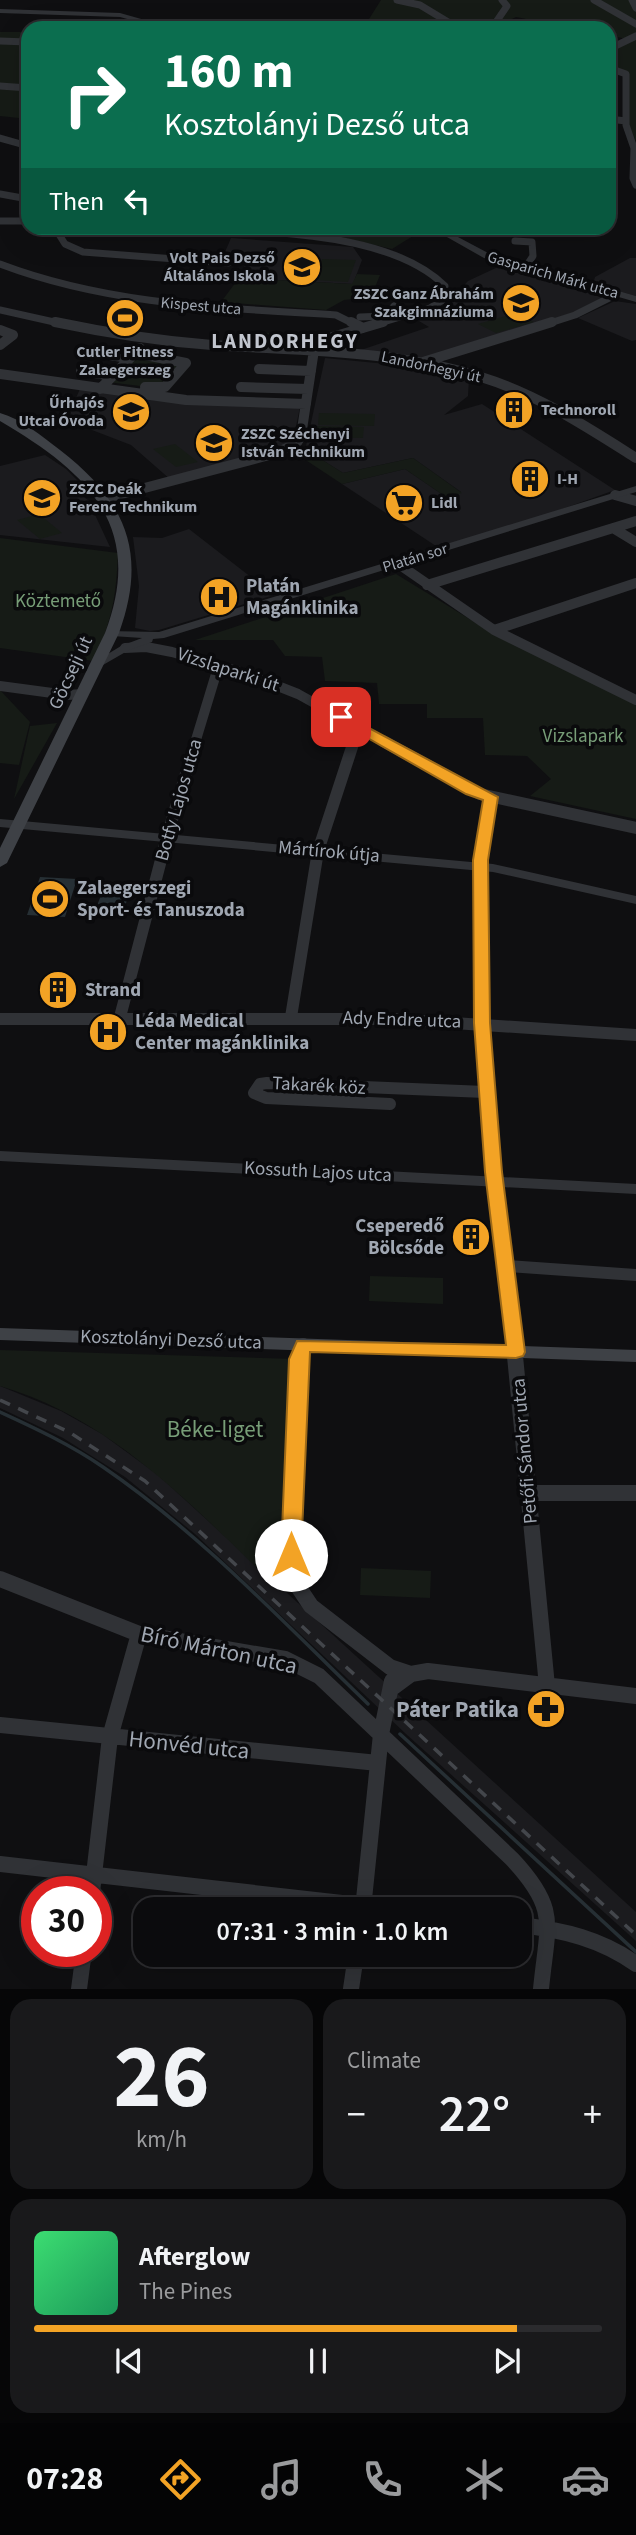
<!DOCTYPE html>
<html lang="en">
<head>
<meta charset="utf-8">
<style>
	:root { --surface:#0b0b0d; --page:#19191b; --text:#f1f3f6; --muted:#9a9b9d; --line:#2b2b2e; --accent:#f3a325 }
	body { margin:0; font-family:"Source Sans 3",sans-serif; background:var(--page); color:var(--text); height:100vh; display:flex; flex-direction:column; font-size:26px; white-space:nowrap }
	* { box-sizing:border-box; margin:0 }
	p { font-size:23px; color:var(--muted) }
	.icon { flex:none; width:38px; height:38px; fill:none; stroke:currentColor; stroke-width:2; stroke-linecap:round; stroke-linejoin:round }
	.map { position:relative; height:1989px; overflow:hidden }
	.drawer { display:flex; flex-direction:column; gap:10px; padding:10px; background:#060607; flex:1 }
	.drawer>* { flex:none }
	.banner { position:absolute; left:21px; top:21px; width:595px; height:214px; border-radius:21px; box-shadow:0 7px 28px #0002,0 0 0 2px var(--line); background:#0b6e4f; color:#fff; overflow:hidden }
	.speed { position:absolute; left:21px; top:1876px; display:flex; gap:14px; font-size:35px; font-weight:700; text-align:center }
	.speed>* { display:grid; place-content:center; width:91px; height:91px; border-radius:50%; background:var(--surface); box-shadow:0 7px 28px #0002,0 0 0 2px var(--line); line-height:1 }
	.speed .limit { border:10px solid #d22; background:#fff; color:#111 }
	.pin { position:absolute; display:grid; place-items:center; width:60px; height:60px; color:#fff; margin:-30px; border-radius:14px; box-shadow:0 4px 10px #0006 }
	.me { position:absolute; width:77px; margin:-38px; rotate:0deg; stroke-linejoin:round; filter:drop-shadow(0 0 5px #0008) }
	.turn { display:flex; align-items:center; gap:24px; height:147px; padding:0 28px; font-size:32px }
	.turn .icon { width:91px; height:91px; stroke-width:2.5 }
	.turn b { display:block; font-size:49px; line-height:60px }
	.then { display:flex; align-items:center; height:66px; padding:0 28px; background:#0003; gap:14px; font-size:26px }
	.big { font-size:52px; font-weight:600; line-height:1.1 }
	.drawer .card { flex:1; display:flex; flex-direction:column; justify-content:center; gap:10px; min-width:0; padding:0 24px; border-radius:21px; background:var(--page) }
	.drawer .dial { align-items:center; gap:0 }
	.dial b { font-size:91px; line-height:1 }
	.song { display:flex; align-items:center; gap:21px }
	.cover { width:84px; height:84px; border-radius:10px; background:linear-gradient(135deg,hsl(140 70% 55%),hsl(150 70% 35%)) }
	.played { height:7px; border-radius:4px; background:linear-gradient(90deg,var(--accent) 85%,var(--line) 85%) }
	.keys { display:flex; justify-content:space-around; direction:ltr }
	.heat { display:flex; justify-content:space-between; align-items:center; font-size:38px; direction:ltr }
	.drawer .tiles { flex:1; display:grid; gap:10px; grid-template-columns:1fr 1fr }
	.card:last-child { grid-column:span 2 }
	.trip { position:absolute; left:133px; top:1897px; width:399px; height:70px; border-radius:21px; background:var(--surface); box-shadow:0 7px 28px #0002,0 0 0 2px var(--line); font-weight:600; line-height:70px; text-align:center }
	.menu { display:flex; height:112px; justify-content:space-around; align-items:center; background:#040405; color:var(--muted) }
	.menu .icon { width:49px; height:49px }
	.menu .active { color:var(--accent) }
	.menu b { font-size:32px; color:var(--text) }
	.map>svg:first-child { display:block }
	.built { fill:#1b1b1e }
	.green { fill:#161b16 }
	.water { fill:#262f34 }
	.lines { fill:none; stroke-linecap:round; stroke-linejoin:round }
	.stream { stroke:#262f34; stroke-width:3.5 }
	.minor-far3 { stroke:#303236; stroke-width:7 }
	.minor-far2 { stroke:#303236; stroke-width:10 }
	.minor-far1 { stroke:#303236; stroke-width:12 }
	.minor { stroke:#303236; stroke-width:16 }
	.tertiary { fill:#303236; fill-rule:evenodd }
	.secondary { fill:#3e4146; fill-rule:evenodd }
	.rail { stroke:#43464b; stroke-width:3.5; stroke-dasharray:11 9; stroke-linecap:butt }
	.route { fill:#f3a325; stroke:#9e6a18; stroke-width:2 }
	.labels { text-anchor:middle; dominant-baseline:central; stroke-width:7; stroke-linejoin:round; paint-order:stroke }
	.far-poi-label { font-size:16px; font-weight:bold; fill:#a0a7b2; stroke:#0a0a0c; text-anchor:start }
	.far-street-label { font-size:16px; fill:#a0a7b2; stroke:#0a0a0c }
	.poi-label { font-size:19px; font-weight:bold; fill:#a0a7b2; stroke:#0a0a0c; text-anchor:start }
	.park-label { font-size:19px; fill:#779d77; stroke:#0a0a0c }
	.street-label { font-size:19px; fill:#a0a7b2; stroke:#0a0a0c }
	.far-district-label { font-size:21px; font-weight:bold; letter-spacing:2px; fill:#c1c5ce; stroke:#0a0a0c }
	.near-park-label { font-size:23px; fill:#779d77; stroke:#0a0a0c }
	.near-street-label { font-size:23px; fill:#a0a7b2; stroke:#0a0a0c }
	.near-poi-label { font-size:23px; font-weight:bold; fill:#a0a7b2; stroke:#0a0a0c; text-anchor:end }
</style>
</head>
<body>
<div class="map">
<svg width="636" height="1989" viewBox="0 0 636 1989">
	<rect width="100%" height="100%" fill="#0f0f11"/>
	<path class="built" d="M231,238l122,9 9,13 -9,24 -114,-6 8,-18 -25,-1z
		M630,258h6v38l-43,-12 2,-7z
		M500,266l106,31 -36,17 -149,46 -66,-8 74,-25 -15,-9 28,-9 26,-28z
		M615,301l21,3v36l-4,1 -54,-23z
		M325,358l92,9 52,11 -1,18 -24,19 38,-11 133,86 -89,32 -87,26 -97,-64 63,-15 41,28 15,-5 -48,-34 -70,15 -27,-17 -10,-10z
		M80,389l220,18 -7,34 -18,11 -104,28 -40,-35 -65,-25z
		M45,455l21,14 18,18 -7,5 15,11 -2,1 20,43 -110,-12v-69z
		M189,529l85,66 -115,35 -9,1 -15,-3 4,-42 -6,-49 29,1z
		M0,1386l61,25 41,23 56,41 478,437v29l-230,-207 -211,-200 -70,-57 -62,-39 -63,-30z"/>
	<path class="green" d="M381,0h255v183v-42l-8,-18 -1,-50 -18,-7v-16l21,-10 -21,-5v-7h-37l-56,-11 -23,11h-114l-10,-9z
		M0,32h28v87l-28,-3z
		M217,228h148l24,6 32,-3 -29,18 -47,-11 -128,-8z
		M322,259l34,1 -8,22 -34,-2z
		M357,274l23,1 -9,22 -27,3 -18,10 -105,-8 18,-24 113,6z
		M516,313l18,9 -38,11 -18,-9z
		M256,331l53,8 7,4 -3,3 -74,-2z
		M135,353l48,7 -26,28 -50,-6z
		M319,413l56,1 -1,12 -56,-1z
		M317,426l47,1 -1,11 -48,-1z
		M175,444l23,18 -22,5 -23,-18z
		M292,451l24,5 27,17 70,-15 49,35 -16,4 -41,-28 -63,15z
		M39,514l23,19 -22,6 -23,-19z
		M0,538l118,15c-2,46 -6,66 -24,108l-94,-13z
		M396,574l98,60 142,69v116l-106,-23 21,-17 -24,-23 -42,-1 -2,-37h-56v-14h-48l-2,-21 -52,-2 -3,-24 -37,-1 -12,-16h-78z
		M0,690l30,32 -11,43 -19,-2z
		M57,723l-43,76 16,-73z
		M370,1276l73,2v26l-74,-3z
		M0,1350l294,9 -16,214 -13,3c-78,-76 -158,-159 -265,-190z
		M361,1568l70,3 -1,27 -70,-3z"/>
	<path class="water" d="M40,877l37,2 -12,38 -38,-2z
		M104,888l26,2 -6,20 -28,-2z"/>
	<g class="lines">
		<path class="stream" d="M0,1412c35,16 71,33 103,55 98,67 180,155 265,237
			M400,1734l236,218"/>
		<path class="minor-far3" d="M397,0l23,5 38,23
			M594,0l42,24
			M632,0l4,8
			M492,28l15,-22 -5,-6
			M0,41l28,1
			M609,49l27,-13
			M609,68l17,6v51l8,23 -1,30 3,7
			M0,86l28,2
			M609,119l17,2
			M0,138l28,8
			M0,194l28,5
			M0,221h28
			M55,228l10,16 18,8 145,11
			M93,228l12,3c92,1 272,-13 340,55l-2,14 -13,8 -53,16
			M515,241l17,1 1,14 -8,12
			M0,264c108,41 222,44 336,51l18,9
			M0,310l63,14
			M360,317l26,-1 8,-10
			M547,324l28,-9 42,-21"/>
		<path class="minor-far2" d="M55,322c52,11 104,19 157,23 90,6 182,5 269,32 56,17 106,50 155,81
			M351,322l12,6
			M0,330l13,5 -13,10
			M314,350l15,-12 54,-16
			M96,353l33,5
			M135,353l51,10 -21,24h-20
			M423,362l129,-40
			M259,369l52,2
			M81,371l32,5
			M0,374l186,26 120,4
			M241,387l67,2
			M100,389l40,-41
			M615,495l21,6
			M103,499l170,-45 23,-10 5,-8 13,-86
			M613,528l23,14
			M397,563l97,67 142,70
			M427,585l209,-64
			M494,630l142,-47
			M125,648l21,-1 26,5 75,22 51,20 88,49
			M0,686l67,9 16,-1
			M195,743l21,-69 -1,-9
			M353,743l8,-14"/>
		<path class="minor-far1" d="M383,741l97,53 156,34
			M491,797l-10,63 1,163 3,69 23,194
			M120,1017l48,-184 28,-92
			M291,1017l27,-166 36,-110
			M0,1019h393l243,16
			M390,1104l-124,-6 -12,-5 6,-9 7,-1 218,9
			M507,1266l129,9"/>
		<path class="minor" d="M508,1284l39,402
			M303,1346l-4,13 -8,179 4,44 16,24 79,61 21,7
			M529,1493h107
			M0,1579l139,55 146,25 34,17 193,183c48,51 35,66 29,130
			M392,1688l19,-14 17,-3 208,25
			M0,1725l378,38
			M0,1864l395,45
			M92,1892l18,-155 29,-103
			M363,1909l18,-175 11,-53
			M520,1925c43,5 81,14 116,39
			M79,1989l5,-38
			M351,1989l5,-34"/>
		<path class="tertiary" d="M0,9l120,4 53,15h-13l-40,-11 -120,-4z
			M431,228h10l49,26 146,42v6l-152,-44z
			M636,486v6l-472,146 -11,1 -1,3 -23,8 -26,15 -4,2 -6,-4 28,-17 21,-8 -30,-2 -6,-3 2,-2 51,1z
			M0,819l493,45 143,32v8l-143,-32 -493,-45z
			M0,1151l636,33v10l-636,-33z"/>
		<path class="secondary" d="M0,413c21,6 42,23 60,37 66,51 88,103 59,183l-112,230 -7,4v-19l105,-215c41,-107 -18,-161 -105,-212z
			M0,1328l636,22v12l-636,-22z"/>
		<path class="rail" d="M0,1400l69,32 76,49 491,454"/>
	</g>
	<path class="route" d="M341,713l157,84 -10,63 2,163 12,149 23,180 -2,4 -7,2 -206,-6 -9,203 -3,5 -7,2 -7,-2 -3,-5 8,-196 8,-18 209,4 -21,-173 -11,-149 -1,-163 10,-60 -17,-6 -130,-74v-6z"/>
	<defs>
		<g id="school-disc" transform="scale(2.0125)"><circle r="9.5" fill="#f3a325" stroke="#0a0a0c"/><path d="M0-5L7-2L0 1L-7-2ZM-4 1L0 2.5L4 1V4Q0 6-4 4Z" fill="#111"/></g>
		<g id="stadium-disc" transform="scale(2.0125)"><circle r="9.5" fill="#f3a325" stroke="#0a0a0c"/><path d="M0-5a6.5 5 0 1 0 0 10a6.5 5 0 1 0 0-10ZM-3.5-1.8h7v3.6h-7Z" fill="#111"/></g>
		<g id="building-disc" transform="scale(2.0125)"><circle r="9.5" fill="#f3a325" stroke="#0a0a0c"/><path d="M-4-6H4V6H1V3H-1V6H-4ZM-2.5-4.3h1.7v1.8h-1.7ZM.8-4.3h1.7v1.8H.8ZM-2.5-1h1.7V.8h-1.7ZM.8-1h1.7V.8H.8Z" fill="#111"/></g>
		<g id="supermarket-disc" transform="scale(2.0125)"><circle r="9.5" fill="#f3a325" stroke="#0a0a0c"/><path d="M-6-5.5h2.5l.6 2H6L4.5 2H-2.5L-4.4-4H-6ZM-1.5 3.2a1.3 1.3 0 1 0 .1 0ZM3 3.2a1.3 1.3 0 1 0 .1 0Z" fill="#111"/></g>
		<g id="hospital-disc" transform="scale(2.0125)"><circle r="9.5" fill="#f3a325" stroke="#0a0a0c"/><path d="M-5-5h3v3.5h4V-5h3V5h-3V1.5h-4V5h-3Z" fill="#111"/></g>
		<g id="pharmacy-disc" transform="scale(2.0125)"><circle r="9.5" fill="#f3a325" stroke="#0a0a0c"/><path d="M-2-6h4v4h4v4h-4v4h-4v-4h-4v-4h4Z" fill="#111"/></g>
	</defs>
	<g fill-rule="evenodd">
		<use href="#school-disc" x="302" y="267"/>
		<use href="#school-disc" x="521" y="303"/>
		<use href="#stadium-disc" x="125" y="318"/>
		<use href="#building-disc" x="514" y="410"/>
		<use href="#school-disc" x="131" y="412"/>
		<use href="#school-disc" x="214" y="443"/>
		<use href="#building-disc" x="530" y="479"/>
		<use href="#school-disc" x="42" y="498"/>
		<use href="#supermarket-disc" x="404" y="503"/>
		<use href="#hospital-disc" x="219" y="597"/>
		<use href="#stadium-disc" x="50" y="899"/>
		<use href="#building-disc" x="58" y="990"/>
		<use href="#hospital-disc" x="108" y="1032"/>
		<use href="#building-disc" x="471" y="1237"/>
		<use href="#pharmacy-disc" x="546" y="1709"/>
	</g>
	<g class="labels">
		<g class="far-poi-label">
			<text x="275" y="258" text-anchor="end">Volt Pais Dezső<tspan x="275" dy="18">Általános Iskola</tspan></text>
			<text x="494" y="294" text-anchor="end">ZSZC Ganz Ábrahám<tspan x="494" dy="18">Szakgimnáziuma</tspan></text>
			<text x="125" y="352" text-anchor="middle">Cutler Fitness<tspan x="125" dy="18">Zalaegerszeg</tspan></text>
			<text x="104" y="403" text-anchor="end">Űrhajós<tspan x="104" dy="18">Utcai Óvoda</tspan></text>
			<text x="541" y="410">Technoroll</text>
			<text x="241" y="434">ZSZC Széchenyi<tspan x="241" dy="18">István Technikum</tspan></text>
			<text x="557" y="479">I-H</text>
			<text x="69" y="489">ZSZC Deák<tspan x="69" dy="18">Ferenc Technikum</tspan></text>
			<text x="431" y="503">Lidl</text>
		</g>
		<g class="far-street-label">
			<text transform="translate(553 275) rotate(16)">Gasparich Márk utca</text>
			<text transform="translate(201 306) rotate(5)">Kispest utca</text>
			<text transform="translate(431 367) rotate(12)">Landorhegyi út</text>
			<text transform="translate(415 558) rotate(-17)">Platán sor</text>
		</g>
		<g class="poi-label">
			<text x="246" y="586">Platán<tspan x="246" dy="22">Magánklinika</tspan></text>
			<text x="77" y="888">Zalaegerszegi<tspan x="77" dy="22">Sport- és Tanuszoda</tspan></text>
			<text x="85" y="990">Strand</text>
			<text x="135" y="1021">Léda Medical<tspan x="135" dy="22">Center magánklinika</tspan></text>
			<text x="444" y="1226" text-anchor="end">Cseperedő<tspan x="444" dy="22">Bölcsőde</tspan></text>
		</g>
		<g class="park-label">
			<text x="58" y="601">Köztemető</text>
			<text x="583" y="736">Vizslapark</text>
		</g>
		<g class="street-label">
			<text transform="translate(228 670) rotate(18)">Vizslaparki út</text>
			<text transform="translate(71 673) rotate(-65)">Göcseji út</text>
			<text transform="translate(179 800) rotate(-74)">Botfy Lajos utca</text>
			<text transform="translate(329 852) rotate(5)">Mártírok útja</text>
			<text transform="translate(402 1020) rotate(2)">Ady Endre utca</text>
			<text transform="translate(319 1086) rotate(3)">Takarék köz</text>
			<text transform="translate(318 1172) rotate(3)">Kossuth Lajos utca</text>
			<text transform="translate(171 1340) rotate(2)">Kosztolányi Dezső utca</text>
			<text transform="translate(525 1451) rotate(-95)">Petőfi Sándor utca</text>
		</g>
		<g class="far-district-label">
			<text x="285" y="341">LANDORHEGY</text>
		</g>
		<g class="near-park-label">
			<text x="215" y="1429">Béke-liget</text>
		</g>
		<g class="near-street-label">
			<text transform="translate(219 1650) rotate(12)">Bíró Márton utca</text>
			<text transform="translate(189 1745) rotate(6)">Honvéd utca</text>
		</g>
		<g class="near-poi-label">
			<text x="519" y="1709">Páter Patika</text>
		</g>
	</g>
</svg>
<div class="speed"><div class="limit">30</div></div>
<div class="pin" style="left:341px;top:717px;background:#d93025"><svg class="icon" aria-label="arrive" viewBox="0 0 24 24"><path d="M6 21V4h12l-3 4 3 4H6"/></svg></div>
<svg class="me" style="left:291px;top:1555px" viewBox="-20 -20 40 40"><circle r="19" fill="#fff"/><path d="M0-13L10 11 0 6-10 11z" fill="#f3a325"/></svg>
<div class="trip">07:31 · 3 min · 1.0 km</div>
<div class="banner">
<div class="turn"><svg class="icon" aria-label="right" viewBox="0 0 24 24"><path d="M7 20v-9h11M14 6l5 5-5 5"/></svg><div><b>160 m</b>Kosztolányi Dezső utca</div></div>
<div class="then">Then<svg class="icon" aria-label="left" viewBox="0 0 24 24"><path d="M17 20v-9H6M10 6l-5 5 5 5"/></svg></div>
</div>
</div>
<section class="drawer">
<div class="tiles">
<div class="card dial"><b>26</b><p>km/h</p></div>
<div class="card"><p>Climate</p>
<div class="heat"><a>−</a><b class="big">22°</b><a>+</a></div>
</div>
<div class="card">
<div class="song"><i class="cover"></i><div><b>Afterglow</b><p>The Pines</p></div></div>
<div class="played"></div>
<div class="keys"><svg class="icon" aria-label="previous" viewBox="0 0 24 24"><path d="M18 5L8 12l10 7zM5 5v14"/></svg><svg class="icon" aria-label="pause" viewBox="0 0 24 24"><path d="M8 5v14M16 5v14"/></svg><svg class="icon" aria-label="next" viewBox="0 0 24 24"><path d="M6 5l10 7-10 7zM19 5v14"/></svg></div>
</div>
</div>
</section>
<nav class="menu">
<b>07:28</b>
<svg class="icon active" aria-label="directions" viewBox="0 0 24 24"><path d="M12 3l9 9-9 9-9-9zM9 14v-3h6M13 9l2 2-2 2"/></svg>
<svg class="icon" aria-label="music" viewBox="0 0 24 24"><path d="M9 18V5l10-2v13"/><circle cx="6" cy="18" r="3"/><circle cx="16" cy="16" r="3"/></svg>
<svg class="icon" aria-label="phone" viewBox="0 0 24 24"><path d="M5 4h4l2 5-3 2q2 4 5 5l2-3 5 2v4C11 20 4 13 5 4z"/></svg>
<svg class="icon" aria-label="climate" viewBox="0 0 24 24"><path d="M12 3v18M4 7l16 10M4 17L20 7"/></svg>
<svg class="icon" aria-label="car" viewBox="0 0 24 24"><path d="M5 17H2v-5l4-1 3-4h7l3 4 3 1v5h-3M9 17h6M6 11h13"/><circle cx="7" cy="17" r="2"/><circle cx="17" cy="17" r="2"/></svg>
</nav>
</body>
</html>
